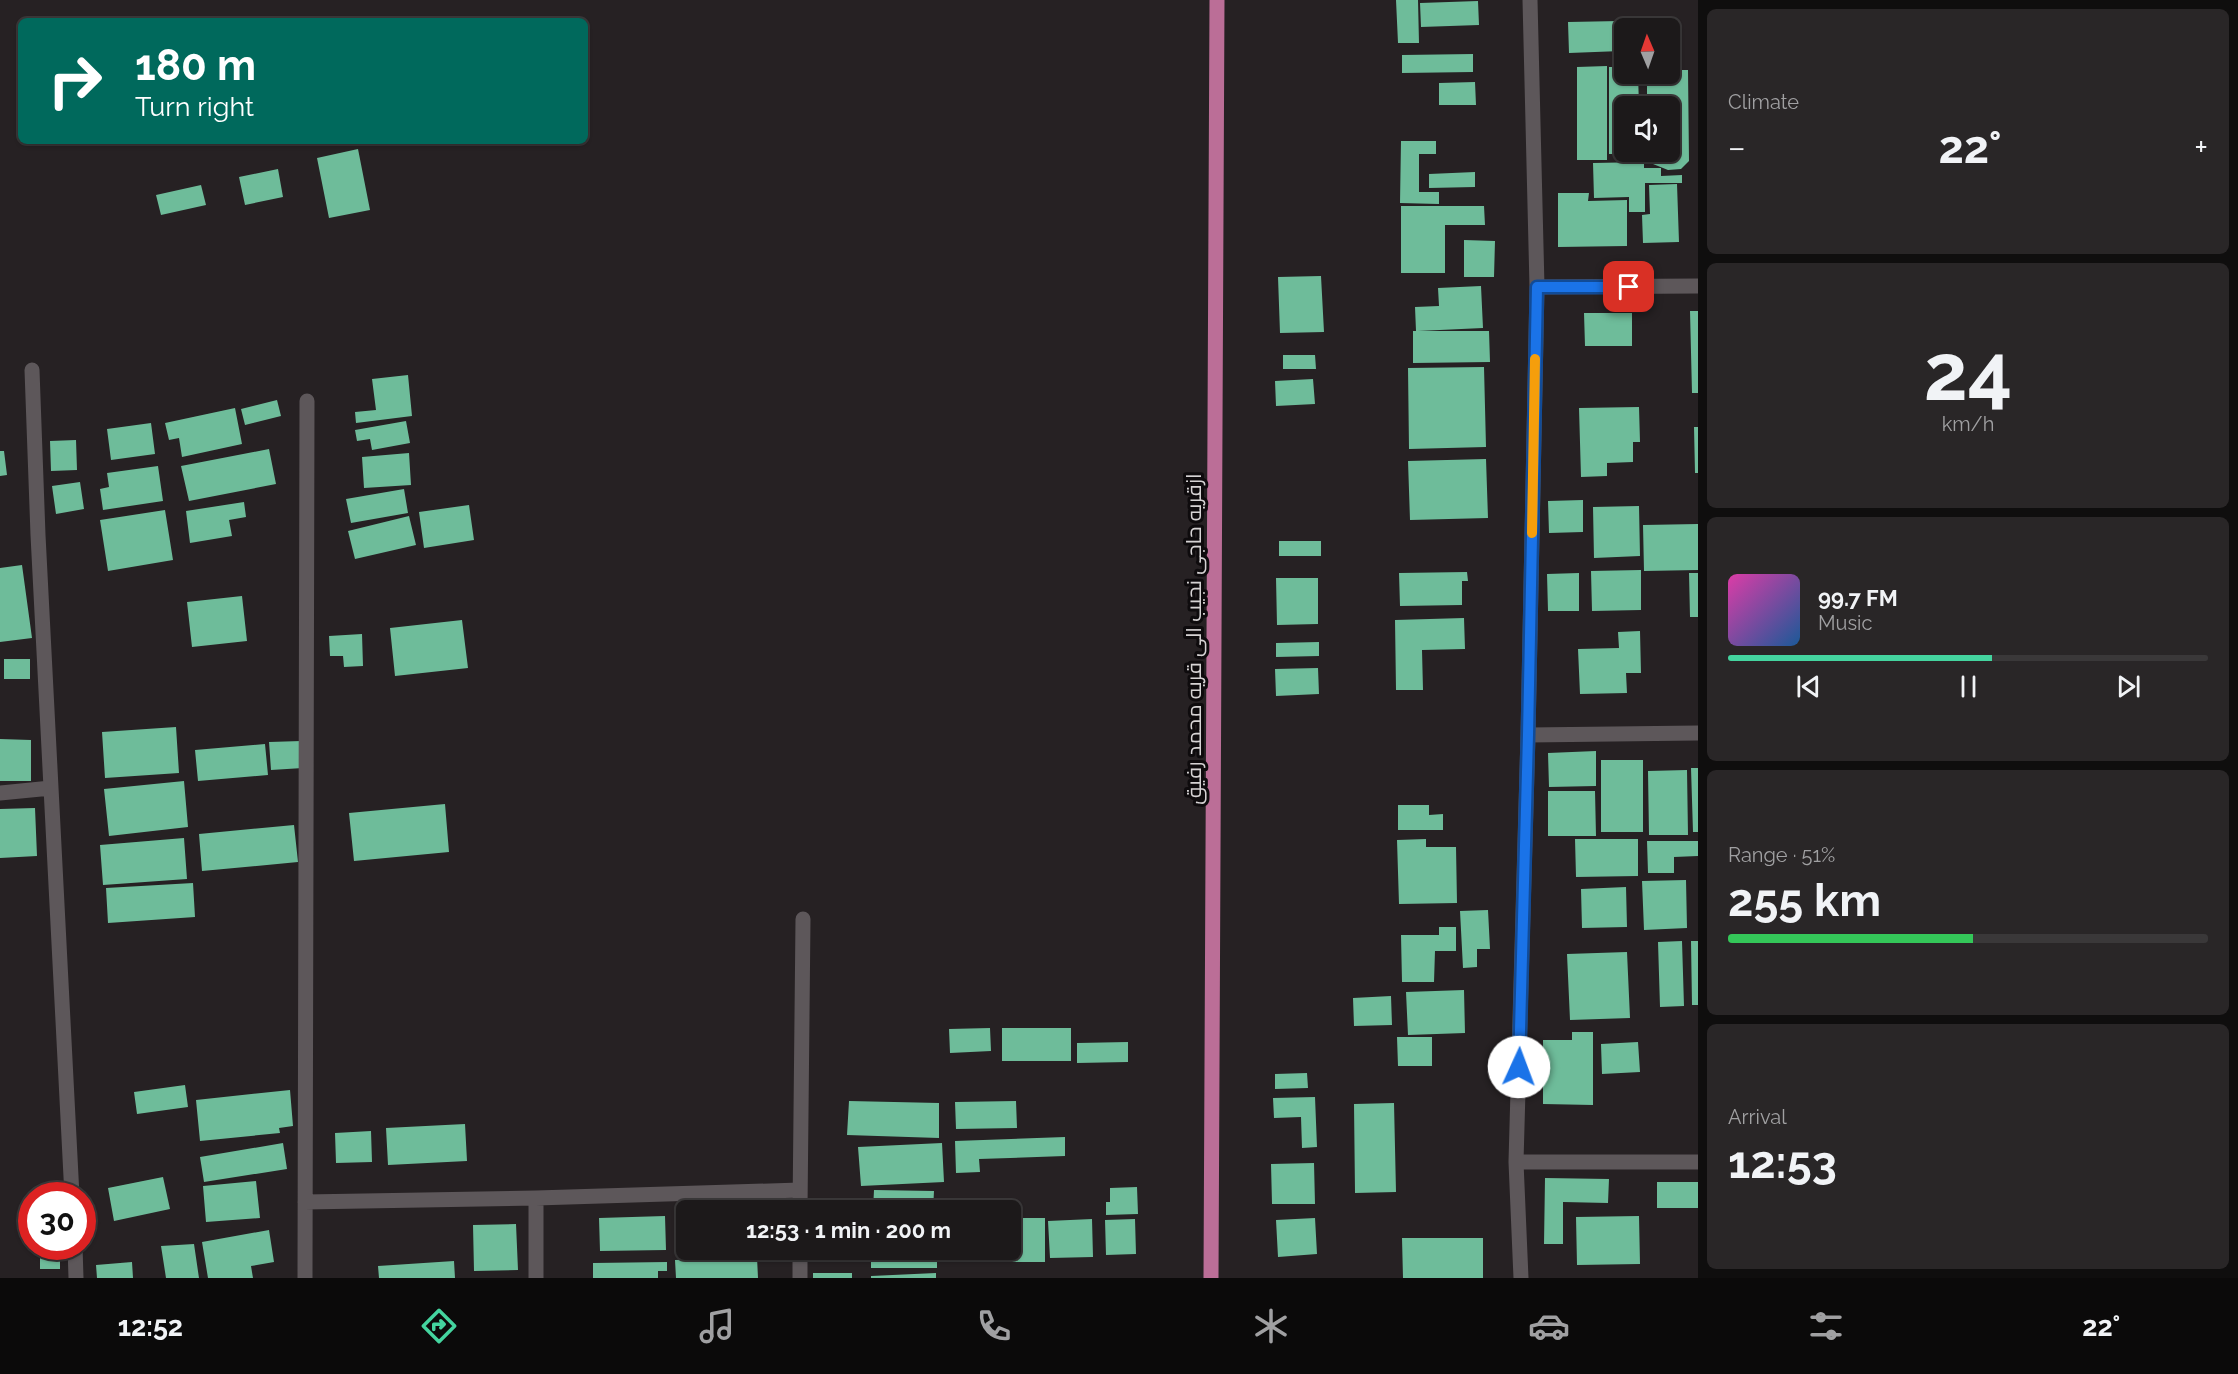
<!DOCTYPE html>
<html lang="en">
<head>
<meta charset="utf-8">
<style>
	:root { --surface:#1c191a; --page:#292627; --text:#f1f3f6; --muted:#a0a0a2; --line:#3a3839; --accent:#44d49f }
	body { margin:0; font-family:Raleway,Cairo,sans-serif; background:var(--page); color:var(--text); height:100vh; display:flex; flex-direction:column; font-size:22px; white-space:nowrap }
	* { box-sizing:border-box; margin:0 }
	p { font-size:20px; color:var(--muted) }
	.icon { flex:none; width:33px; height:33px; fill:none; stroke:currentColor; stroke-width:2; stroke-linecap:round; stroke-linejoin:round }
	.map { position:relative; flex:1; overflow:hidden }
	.sheet { display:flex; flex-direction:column; gap:9px; padding:9px; background:#0f0e0e; width:540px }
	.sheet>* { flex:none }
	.top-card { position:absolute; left:18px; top:18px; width:570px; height:126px; border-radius:9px; box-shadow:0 2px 4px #0004,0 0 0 2px var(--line); background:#00695c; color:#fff; overflow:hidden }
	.needle { width:39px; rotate:358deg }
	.buttons { position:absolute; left:1614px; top:18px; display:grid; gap:12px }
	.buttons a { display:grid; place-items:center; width:66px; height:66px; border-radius:9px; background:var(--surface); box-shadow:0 2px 4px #0004,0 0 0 2px var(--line); font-size:30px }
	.speed { position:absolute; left:18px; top:1182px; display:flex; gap:12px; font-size:30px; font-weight:700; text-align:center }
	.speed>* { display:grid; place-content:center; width:78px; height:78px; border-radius:50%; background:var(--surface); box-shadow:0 2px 4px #0004,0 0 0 2px var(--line); line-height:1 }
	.speed .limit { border:9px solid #d22; background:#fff; color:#111 }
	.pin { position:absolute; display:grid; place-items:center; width:51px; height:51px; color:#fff; margin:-26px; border-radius:12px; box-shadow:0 3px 9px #0006 }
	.me { position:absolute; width:66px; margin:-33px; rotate:2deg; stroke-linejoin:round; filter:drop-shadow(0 0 4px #0008) }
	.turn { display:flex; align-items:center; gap:21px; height:126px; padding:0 18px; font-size:27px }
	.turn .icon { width:78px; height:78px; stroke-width:2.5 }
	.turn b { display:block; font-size:42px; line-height:51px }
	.big { font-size:45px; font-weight:700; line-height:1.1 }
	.sheet .widget { flex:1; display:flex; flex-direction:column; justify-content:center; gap:9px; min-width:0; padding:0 21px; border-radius:9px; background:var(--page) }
	.sheet .dial { align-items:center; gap:0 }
	.dial b { font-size:78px; line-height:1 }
	.song { display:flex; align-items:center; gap:18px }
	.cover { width:72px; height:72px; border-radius:9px; background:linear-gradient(135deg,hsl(320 70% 55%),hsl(210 70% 35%)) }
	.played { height:6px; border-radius:3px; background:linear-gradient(90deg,var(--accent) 55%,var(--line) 55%) }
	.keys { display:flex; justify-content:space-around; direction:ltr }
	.heat { display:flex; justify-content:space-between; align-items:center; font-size:33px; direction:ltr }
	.charge { height:9px; border-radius:4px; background:linear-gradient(90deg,#34c759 51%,var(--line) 0) }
	.trip { position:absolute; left:676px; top:1200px; width:345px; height:60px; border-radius:9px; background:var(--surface); box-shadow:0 2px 4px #0004,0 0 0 2px var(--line); font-weight:700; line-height:60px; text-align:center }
	.tab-bar { display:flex; height:96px; justify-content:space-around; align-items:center; background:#0b0a0a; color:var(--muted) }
	.tab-bar .icon { width:42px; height:42px }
	.tab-bar .selected { color:var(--accent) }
	.tab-bar b { font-size:27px; color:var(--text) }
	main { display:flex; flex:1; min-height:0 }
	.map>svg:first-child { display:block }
	.building { fill:#6ebc9a }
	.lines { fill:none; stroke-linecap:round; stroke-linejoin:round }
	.minor { stroke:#5d575a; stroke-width:15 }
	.major { stroke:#bb6e97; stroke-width:15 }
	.route-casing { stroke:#114b97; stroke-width:15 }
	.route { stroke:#1a73e8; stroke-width:10 }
	.slow { stroke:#f59e0b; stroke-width:10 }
	.labels { text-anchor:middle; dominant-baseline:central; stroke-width:6; stroke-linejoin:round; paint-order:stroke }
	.street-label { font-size:21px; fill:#d6d3d4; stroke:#0e0b0d }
</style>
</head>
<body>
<main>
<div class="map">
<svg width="1698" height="1278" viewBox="0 0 1698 1278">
	<rect width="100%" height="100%" fill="#262123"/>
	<path class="building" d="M1396,0h22l1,43h-21z
		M1478,1l1,24 -58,2 -1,-24z
		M1620,21l1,30 -52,2 -1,-31z
		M1473,54v18l-71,1v-18z
		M1607,66v94h-30v-93z
		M1609,67h15v7h14l1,32h-15v46h15v2h-30z
		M1670,70h18l1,91 -8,8 -13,1 -20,-8 -1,-10h23v-46h-23v-32h23z
		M1475,82l1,23h-37v-22z
		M1401,141h35v13h-17v38h20v12l-39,-1z
		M358,149l12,61 -41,8 -12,-60z
		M1644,162v6h17v8l21,-1v8h-37v29h-16v-15l-35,1 -1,-35z
		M278,169l5,28 -38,8 -6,-28z
		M1475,172v15l-46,1v-14z
		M1677,184l2,58 -36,1 -1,-28 8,-1 -1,-29z
		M201,185l5,20 -45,10 -5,-20z
		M1558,193h31l-1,8 39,-1v46l-69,1z
		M1401,206h83l1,19h-40v48h-44z
		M1464,240l31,1 -1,36h-30z
		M1321,276l3,56 -44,1 -2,-56z
		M1481,286l2,42 -65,3h71l1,31 -77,1v-32h3l-1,-24 24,-1 -1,-18z
		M1690,311h8v82h-6z
		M1584,313h48v33h-47z
		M1283,355h32l1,14h-33z
		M1484,367l2,80 -77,2 -1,-81z
		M408,375l4,41 -56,7 -1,-11 21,-2 -4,-31z
		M1313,379l2,25 -39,2 -1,-25z
		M277,400l4,16 -36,9 -4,-16z
		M1639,407l1,35h-7v20l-26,1v13l-26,1 -2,-69z
		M235,408l7,36 -60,13 -3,-19 -10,2 -4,-17z
		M406,421l4,22 -38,7 -2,-11 -13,2 -2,-11z
		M151,423l4,31 -44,6 -4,-31z
		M1694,427h4v46h-3z
		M76,440l1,30 -26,1 -1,-30z
		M269,449l7,35 -87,17 -8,-35z
		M0,451h4l3,24 -7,1z
		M409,453l2,32 -47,3 -2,-31z
		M1486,459l2,59 -78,2 -2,-59z
		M158,466l5,35 -60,9 -3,-21 9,-2 -2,-14z
		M80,482l4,27 -28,5 -4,-28z
		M404,489l4,24 -57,10 -5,-24z
		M1583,500v32l-34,1 -1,-32z
		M244,502l2,15 -17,3 3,16 -42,7 -4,-32z
		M469,505l5,35 -50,8 -5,-36z
		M1639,506l1,50 -46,2 -1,-51z
		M165,510l8,50 -65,11 -8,-51z
		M409,516l7,29 -61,14 -7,-28z
		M1698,524v46l-54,1 -1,-46z
		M1279,541h42v15h-42z
		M22,565l10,73 -32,4v-74z
		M1641,570v40l-49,1 -1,-40z
		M1467,572l1,9h-6v24l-62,1 -1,-33z
		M1579,573v38h-31l-1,-37z
		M1689,573h9v44h-8z
		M1276,578h42v46l-41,1z
		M242,596l5,45 -55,6 -5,-45z
		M1464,618l1,31 -43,1 1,40h-27l-1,-70z
		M462,620l6,48 -73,8 -5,-48z
		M1640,631l1,42h-15l1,20 -47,1 -2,-45 41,-1 -1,-16z
		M362,634l1,32 -19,1 -1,-11h-13l-1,-20z
		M1319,642v14l-43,1v-14z
		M4,659h26v20h-26z
		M1318,668l1,26 -43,2 -1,-27z
		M176,727l3,46 -74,5 -3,-46z
		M0,739l31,1v41h-31z
		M301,741l2,27 -32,2 -2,-28z
		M265,744l3,31 -70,6 -3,-31z
		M1596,751v35l-47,1 -1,-34z
		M1601,760h42v72h-42z
		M1691,768h7v64h-5z
		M1687,770l1,65h-39l-1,-64z
		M184,781l4,46 -79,9 -5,-47z
		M1548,791h47l1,45h-48z
		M445,804l4,48 -95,9 -5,-48z
		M1398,805h31v10l14,-1v16h-45z
		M35,808l2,48 -37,2v-49z
		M294,825l4,37 -96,9 -3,-37z
		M184,838l3,41 -84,6 -3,-40z
		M1426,839v8h30l1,56 -58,1 -2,-64z
		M1575,839h63v37l-62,1z
		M1647,841h51v15l-24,1v16h-26z
		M1686,880l1,48 -43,2 -2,-49z
		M193,883l2,34 -87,6 -2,-35z
		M1626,887l1,40 -45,1 -1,-39z
		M1488,910l2,39h-13v18l-14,1 -3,-57z
		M1439,927h17v24h-21l-1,31h-32l-1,-47h38z
		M1682,941l2,65 -24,1 -2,-65z
		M1691,941h7v64h-6z
		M1627,952l3,66 -60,2 -3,-66z
		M1464,990l1,43 -57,2 -2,-43z
		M1391,996l1,29 -38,1 -1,-28z
		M990,1028l1,23 -41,2 -1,-24z
		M1002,1028h69v33h-69z
		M1572,1032h21v73l-50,-1v-64h29z
		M1397,1037h35v29h-34z
		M1128,1042v20l-51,1v-20z
		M1638,1042l2,30 -38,2 -1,-30z
		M1307,1073l1,15 -33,1v-15z
		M185,1085l3,22 -51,7 -3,-22z
		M290,1090l3,36 -14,2 1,5 -80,8 -4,-41z
		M1315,1097l2,50 -15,1 -1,-31 -27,1 -1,-20z
		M849,1101l90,2v35l-92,-3z
		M1016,1101l1,27 -61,1 -1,-27z
		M1394,1103l2,89 -41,1 -1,-89z
		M465,1124l2,37 -79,4 -2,-37z
		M371,1131l1,31 -36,1 -1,-30z
		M1065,1137v19l-86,3 1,13 -24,1 -1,-32z
		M283,1143l4,26 -83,13 -4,-25z
		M942,1143l2,39 -83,4 -3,-39z
		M1314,1163l1,41h-43l-1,-40z
		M163,1177l7,32 -56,12 -6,-33z
		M1545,1178l64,1 -1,24 -45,-1v42h-19z
		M256,1181l4,37 -54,4 -3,-36z
		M1657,1182h41v26h-41z
		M1137,1187l1,27 -32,1v-13h4v-14z
		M874,1190l60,1 -1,19h-60z
		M665,1216l1,34 -66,1 -1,-33z
		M1639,1216l1,48 -63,1 -1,-48z
		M1011,1218h34v44h-87v-12h53z
		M1315,1218l2,36 -39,3 -2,-37z
		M687,1219v30h-13v-29z
		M1092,1219l1,38 -43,1 -2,-37z
		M1135,1219l1,35 -30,1 -1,-35z
		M516,1224l2,46 -44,1 -1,-46z
		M269,1230l5,32 -23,4 2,12h-45l-6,-36z
		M1402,1238h81v40h-80z
		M194,1244l5,34h-33l-5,-32z
		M40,1246h20v23h-20z
		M814,1250h38v5l-38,1z
		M871,1250h66v18h-66z
		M757,1257l1,21h-82l-1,-18z
		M454,1261l1,17h-76l-1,-12z
		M132,1262l1,16h-36l-1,-13z
		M667,1262v9h-9v7h-65v-15z
		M813,1273h39v5h-39z
		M936,1273v5h-65v-2z"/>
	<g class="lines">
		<path class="minor" d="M1537,287l161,-1
			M32,370l6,165 34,661
			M1528,735l170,-2
			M0,793l51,-5
			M1516,1162h182
			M305,1202l231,-4 264,-8
			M800,1210l3,-291
			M75,1246l1,32
			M800,1250v28
			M305,1278l2,-877
			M536,1278v-80
			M1521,1278l-5,-116 12,-427 9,-448 -7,-287"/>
		<path class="major" d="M1211,1278l6,-1278"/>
	</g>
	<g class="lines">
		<g class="route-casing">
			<path id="route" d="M1519,1067l9,-332 9,-448h92"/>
		</g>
		<use href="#route" class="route"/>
		<path class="slow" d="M1532,533l3,-174"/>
	</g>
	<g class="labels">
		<g class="street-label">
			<text transform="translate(1193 639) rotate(-90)">ازقریه حاجی نجیب الی قریه محمد رفیق</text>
		</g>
	</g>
</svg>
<div class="buttons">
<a><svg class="needle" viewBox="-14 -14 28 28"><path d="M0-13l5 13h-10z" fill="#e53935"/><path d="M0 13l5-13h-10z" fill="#a0a0a2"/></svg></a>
<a><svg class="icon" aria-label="sound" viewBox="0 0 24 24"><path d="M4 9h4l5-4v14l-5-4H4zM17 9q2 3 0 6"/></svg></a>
</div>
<div class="speed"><div class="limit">30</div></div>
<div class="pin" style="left:1629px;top:287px;background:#d93025"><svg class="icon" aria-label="arrive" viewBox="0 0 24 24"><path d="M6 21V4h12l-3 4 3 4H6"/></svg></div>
<svg class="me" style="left:1519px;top:1067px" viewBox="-20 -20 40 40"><circle r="19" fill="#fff"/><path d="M0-13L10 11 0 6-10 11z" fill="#1a73e8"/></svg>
<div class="trip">12:53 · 1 min · 200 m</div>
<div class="top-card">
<div class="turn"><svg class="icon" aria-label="right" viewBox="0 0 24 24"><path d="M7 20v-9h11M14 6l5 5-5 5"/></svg><div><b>180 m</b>Turn right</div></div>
</div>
</div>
<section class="sheet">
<div class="widget"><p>Climate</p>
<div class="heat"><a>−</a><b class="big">22°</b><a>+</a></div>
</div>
<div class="widget dial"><b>24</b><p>km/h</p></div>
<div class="widget">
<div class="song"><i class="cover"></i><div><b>99.7 FM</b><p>Music</p></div></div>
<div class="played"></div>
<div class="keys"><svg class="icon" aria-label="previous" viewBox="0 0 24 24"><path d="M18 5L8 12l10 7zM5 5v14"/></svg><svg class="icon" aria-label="pause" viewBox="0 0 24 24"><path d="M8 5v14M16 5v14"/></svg><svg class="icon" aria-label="next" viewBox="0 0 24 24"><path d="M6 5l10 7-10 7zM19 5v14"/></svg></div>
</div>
<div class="widget"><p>Range · 51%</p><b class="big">255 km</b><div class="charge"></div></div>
<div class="widget"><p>Arrival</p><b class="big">12:53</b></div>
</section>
</main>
<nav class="tab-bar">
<b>12:52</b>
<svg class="icon selected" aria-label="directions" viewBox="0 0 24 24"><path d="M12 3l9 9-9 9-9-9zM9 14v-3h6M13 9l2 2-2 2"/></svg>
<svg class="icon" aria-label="music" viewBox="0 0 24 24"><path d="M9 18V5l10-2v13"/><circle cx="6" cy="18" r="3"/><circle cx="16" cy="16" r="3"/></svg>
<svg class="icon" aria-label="phone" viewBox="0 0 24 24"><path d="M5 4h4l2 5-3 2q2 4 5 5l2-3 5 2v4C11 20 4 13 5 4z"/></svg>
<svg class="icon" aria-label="climate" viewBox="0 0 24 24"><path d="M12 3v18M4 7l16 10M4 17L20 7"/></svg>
<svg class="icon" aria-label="car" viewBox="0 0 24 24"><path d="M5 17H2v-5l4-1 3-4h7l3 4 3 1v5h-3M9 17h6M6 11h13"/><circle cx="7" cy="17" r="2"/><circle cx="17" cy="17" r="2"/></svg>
<svg class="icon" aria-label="filters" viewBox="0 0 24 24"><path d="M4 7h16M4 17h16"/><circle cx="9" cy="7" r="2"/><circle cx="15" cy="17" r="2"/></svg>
<b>22°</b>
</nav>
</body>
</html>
